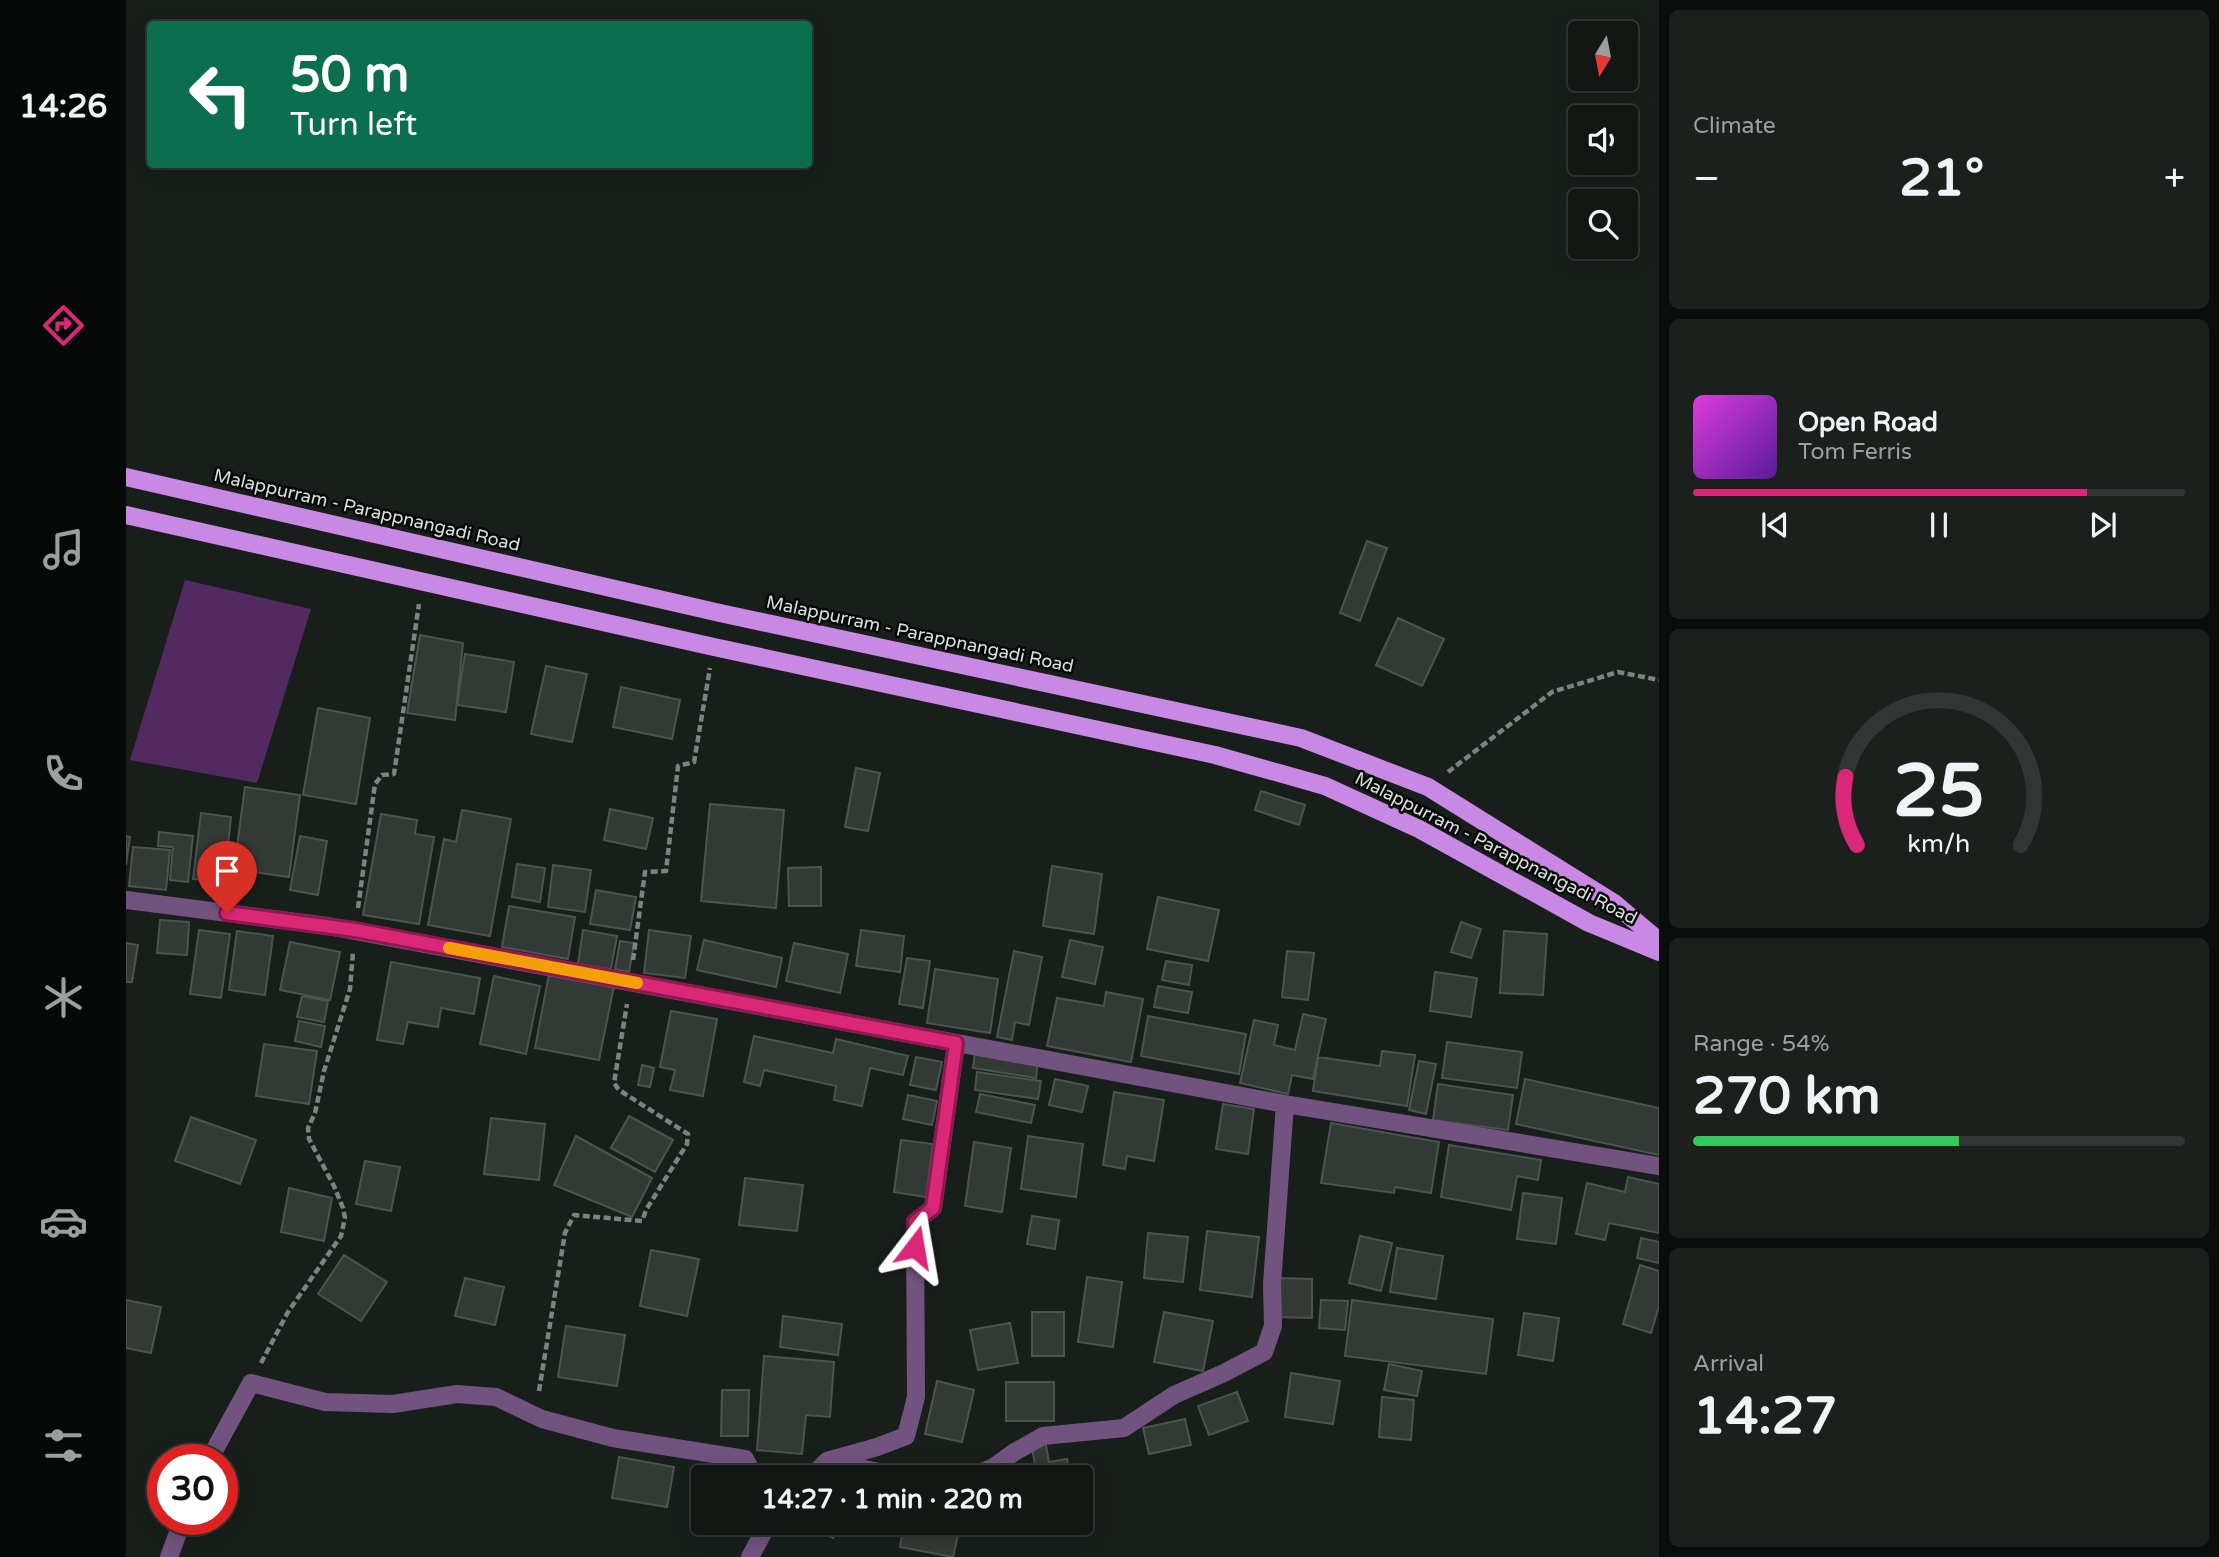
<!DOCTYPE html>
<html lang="en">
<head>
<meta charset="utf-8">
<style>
	:root { --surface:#121714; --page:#1b201d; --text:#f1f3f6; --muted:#9c9fa0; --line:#313634; --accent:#db2777 }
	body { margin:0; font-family:"Varela Round",sans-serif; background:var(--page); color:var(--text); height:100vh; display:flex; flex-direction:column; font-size:26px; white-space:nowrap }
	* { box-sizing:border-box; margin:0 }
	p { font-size:23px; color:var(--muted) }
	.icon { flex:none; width:38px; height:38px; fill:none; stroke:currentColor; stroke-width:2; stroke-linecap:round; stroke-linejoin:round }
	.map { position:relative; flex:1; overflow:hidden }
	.drawer { display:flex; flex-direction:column; gap:10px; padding:10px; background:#0a0d0b; width:560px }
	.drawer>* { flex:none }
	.guide { position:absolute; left:21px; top:21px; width:665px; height:147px; border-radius:7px; box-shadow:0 4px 18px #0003,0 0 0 2px var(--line); background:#0b6e4f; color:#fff; overflow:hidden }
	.needle { width:46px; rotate:190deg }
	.fabs { position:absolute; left:1442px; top:21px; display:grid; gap:14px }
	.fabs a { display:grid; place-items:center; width:70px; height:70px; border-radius:7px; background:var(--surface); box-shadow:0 4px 18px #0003,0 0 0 2px var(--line); font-size:35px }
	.speed { position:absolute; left:21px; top:1444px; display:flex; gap:14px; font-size:35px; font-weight:700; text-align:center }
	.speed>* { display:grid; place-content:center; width:91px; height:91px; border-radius:50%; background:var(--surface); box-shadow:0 4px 18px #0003,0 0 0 2px var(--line); line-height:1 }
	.speed .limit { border:10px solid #d22; background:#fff; color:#111 }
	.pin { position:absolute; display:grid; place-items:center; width:60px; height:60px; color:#fff; margin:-72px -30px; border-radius:50% 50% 50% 0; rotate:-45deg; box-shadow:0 0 7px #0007 }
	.pin .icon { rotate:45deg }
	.me { position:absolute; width:77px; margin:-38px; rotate:14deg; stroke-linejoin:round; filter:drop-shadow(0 0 5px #0008) }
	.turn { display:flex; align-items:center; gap:24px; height:147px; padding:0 28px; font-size:32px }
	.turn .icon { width:91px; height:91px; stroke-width:2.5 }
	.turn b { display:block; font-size:49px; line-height:60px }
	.big { font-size:52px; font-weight:800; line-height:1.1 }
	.drawer .card { flex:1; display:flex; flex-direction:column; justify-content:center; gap:10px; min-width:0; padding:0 24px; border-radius:10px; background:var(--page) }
	.drawer .dial { align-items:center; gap:0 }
	.dial svg { height:182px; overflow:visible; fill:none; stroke:var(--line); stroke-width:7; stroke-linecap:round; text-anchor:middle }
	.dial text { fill:var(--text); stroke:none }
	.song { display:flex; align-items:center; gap:21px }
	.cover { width:84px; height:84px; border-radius:10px; background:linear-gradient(135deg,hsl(300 70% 55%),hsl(270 70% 35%)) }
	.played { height:7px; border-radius:4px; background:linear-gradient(90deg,var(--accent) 80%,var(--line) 80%) }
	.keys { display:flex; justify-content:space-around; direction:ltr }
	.heat { display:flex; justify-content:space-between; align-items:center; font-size:38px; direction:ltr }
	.charge { height:10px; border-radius:5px; background:linear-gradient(90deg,#34c759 54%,var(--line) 0) }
	.trip { position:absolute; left:565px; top:1465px; width:402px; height:70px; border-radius:7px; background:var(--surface); box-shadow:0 4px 18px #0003,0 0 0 2px var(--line); font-weight:800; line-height:70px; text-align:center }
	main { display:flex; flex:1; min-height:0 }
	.dock { display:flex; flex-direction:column; width:126px; justify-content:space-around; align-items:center; background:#070908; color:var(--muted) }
	.dock .icon { width:49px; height:49px }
	.dock .active { color:var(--accent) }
	.dock b { font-size:32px; color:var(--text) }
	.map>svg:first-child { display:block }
	.green { fill:#522a61 }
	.building { fill:#333935; stroke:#4c5450; stroke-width:2 }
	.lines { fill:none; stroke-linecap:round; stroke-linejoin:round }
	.path { stroke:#7d8380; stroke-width:4.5; stroke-dasharray:7 3.5; stroke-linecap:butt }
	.minor { stroke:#72537f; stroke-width:18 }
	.primary { stroke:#c988e4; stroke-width:18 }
	.route-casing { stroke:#8e194d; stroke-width:18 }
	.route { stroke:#db2777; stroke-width:12 }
	.slow { stroke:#f59e0b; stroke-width:12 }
	.labels { text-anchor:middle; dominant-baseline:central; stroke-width:5; stroke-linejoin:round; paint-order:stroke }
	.street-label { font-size:18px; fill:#dbe0dd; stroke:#060807 }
</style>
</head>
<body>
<main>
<nav class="dock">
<b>14:26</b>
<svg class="icon active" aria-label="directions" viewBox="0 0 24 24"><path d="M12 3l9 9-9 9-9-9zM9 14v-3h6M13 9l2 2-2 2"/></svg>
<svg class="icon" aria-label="music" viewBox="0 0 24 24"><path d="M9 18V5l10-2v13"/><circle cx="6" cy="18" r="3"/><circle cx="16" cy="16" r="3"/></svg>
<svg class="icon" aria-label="phone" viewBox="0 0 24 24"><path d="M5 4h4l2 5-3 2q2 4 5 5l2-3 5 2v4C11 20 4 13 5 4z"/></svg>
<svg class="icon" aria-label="climate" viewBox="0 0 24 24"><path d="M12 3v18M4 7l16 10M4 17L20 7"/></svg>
<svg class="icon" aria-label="car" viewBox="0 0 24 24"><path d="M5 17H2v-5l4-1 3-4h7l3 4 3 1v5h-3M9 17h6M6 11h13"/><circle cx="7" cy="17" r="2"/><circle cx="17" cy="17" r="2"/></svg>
<svg class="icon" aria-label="filters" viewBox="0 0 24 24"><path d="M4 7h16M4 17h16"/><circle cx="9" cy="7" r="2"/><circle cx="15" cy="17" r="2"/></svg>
</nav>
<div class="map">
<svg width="1533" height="1557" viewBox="0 0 1533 1557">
	<rect width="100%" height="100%" fill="#181f1b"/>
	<path class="green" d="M59,580l126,29 -54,174 -127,-23z"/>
	<path class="building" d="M1241,541l20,7 -27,73 -20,-8z
		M1272,618l46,21 -22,47 -46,-21z
		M294,635l43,8 -8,77 -48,-7z
		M339,654l49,8 -8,50 -49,-7z
		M420,666l41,8 -15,68 -41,-8z
		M495,687l59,13 -8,39 -59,-12z
		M192,708l52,10 -14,86 -53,-9z
		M730,768l24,5 -12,58 -23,-4z
		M119,787l55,8 -11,82 -55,-8z
		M1135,791l44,14 -6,20 -44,-15z
		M584,804l74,6 -8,98 -75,-7z
		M484,809l43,9 -7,31 -42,-9z
		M336,810l49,9 -21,117 -62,-11 16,-86 12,3z
		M75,813l30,4 -7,66 -31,-4z
		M255,814l36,6 -2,14 19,3 -15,87 -56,-9z
		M33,832l34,4 -5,46 -18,-2 3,-33 -15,-1z
		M0,836l4,1 -4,28z
		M174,836l27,5 -9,54 -28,-5z
		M7,847l37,3 -4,40 -37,-4z
		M391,864l28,4 -5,34 -28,-5z
		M427,865l38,5 -6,42 -37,-5z
		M926,866l50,8 -8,60 -51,-8z
		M695,867v39h-32l-1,-38z
		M470,890l40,7 -6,33 -40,-6z
		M1032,897l61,13 -11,51 -61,-12z
		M383,906l66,11 -7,42 -66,-12z
		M34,920l29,2 -2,33 -30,-2z
		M1335,922l20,7 -10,29 -20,-6z
		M73,930l31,4 -9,64 -31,-4z
		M457,930l34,6 -6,33 -33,-5z
		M523,930l42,6 -6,42 -41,-5z
		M735,930l43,6 -4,36 -44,-6z
		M111,931l36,5 -8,59 -36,-5z
		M1378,931l43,3 -4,61 -43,-2z
		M578,940l78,18 -6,29 -79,-17z
		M944,940l33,7 -8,37 -33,-7z
		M494,941l14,2 -5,29 -14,-3z
		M164,942l50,10 -10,48 -50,-10z
		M0,943l12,2 -6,37h-6z
		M668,943l54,11 -8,39 -54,-12z
		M888,951l28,6 -13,68 -14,-3 -3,18 -15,-3z
		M1161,951l27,2 -6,47 -26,-3z
		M781,958l23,3 -7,47 -24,-4z
		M1040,961l26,4 -3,20 -27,-5z
		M265,962l89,16 -6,36 -33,-6 -3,19 -30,-5 -5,22 -26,-4z
		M809,969l63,10 -8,54 -63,-10z
		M1309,972l42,6 -6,39 -41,-6z
		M423,974l65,12 -15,74 -64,-12z
		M368,976l46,10 -14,68 -46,-10z
		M1032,986l34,6 -4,21 -34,-6z
		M980,992l37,7 -12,63 -84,-16 10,-48 47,8z
		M176,996l26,5 -4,21 -27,-5z
		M545,1011l46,8 -14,77 -33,-6 5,-20 -15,-3z
		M1177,1014l23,5 -13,60 -21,-4 -4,19 -48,-11 14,-63 24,5 -4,20 21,5z
		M1022,1016l98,18 -7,40 -98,-18z
		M173,1021l26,5 -4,21 -26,-6z
		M628,1036l79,17 3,-14 72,17 -5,19 -33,-7 -8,38 -28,-6 2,-14 -72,-16 -4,16 -16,-4z
		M1321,1042l75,10 -5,36 -75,-10z
		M138,1044l53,7 -8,53 -53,-8z
		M849,1050l63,10 -2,18 -63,-10z
		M1256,1051l33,4 -8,51 -94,-15 5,-34 62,9z
		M790,1057l26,5 -6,28 -26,-5z
		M1293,1061l17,3 -10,50 -17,-4z
		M516,1065l12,3 -4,19 -12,-2z
		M851,1072l64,9 -3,18 -63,-9z
		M929,1079l33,7 -6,26 -33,-7z
		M1399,1079l134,29v47l-143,-31z
		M1312,1084l75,11 -5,35 -75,-10z
		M988,1092l50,8 -10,61 -27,-5 -2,13 -22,-4z
		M854,1094l55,11 -4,18 -55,-11z
		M782,1095l29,6 -5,24 -29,-6z
		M1097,1104l31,5 -6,45 -32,-5z
		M503,1116l44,24 -18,32 -44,-24z
		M65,1117l65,23 -16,44 -65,-23z
		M365,1118l54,6 -6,56 -55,-6z
		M1205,1123l108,19 -8,51 -36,-6 -1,6 -73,-10z
		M450,1136l76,42 -20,39 -78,-32z
		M902,1136l55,8 -7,53 -55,-8z
		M775,1140l32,4 -7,53 -32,-5z
		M848,1142l37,6 -9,64 -37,-6z
		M1323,1145l92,15 -3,20 -21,-4 -6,34 -70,-13z
		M239,1161l35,6 -9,44 -35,-7z
		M1502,1177l31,7v49l-50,-10 -4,17 -29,-6 11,-51 38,9z
		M619,1178l58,7 -6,46 -58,-6z
		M163,1188l43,10 -8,43 -43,-9z
		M1397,1193l39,5 -6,46 -39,-5z
		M906,1216l27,4 -4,29 -28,-5z
		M1081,1231l52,6 -7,60 -52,-7z
		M1022,1233l40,4 -5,45 -39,-4z
		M1234,1236l32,7 -11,48 -32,-8z
		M1515,1238l18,4v21l-22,-5z
		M1271,1248l46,8 -7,43 -46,-7z
		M525,1250l48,9 -12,57 -47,-10z
		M218,1255l43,27 -26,39 -43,-27z
		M1514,1265l19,6v35l-8,27 -28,-9z
		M961,1277l35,5 -9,65 -35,-5z
		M339,1278l39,9 -9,38 -40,-9z
		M1151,1278l35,1v39l-35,-1z
		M0,1300l35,7 -10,46 -25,-5z
		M1195,1300l27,1 -3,29 -26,-2z
		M1226,1300l141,19 -7,55 -141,-18z
		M906,1312h32v44h-32z
		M1038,1312l49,9 -10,50 -49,-9z
		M1398,1313l35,5 -6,43 -35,-6z
		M657,1316l59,8 -4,31 -58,-8z
		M884,1323l8,40 -40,7 -8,-40z
		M440,1326l59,9 -8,51 -59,-9z
		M638,1356l70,6 -4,55 -24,-2 -4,39 -45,-4z
		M1263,1364l33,7 -5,25 -33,-6z
		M1165,1373l49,8 -7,43 -48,-7z
		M811,1381l37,9 -12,52 -37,-8z
		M880,1382h48v39h-48z
		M596,1390h27l-1,46h-27z
		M1111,1392l11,29 -39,14 -11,-29z
		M1256,1397l32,3 -3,40 -32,-3z
		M1059,1419l6,26 -42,9 -6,-26z
		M919,1440l4,22 18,-3 2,12 -32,5 -6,-34z
		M493,1457l55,10 -7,40 -55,-9z
		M683,1522h34l-10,16z
		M778,1522h57l-8,35 -53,-10z"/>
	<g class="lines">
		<path class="path" d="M1322,772l104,-80 66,-20 41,8
			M232,908l17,-124 7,-9 12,-1 25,-170
			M507,960l12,-88 21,-1 12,-105 16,-4 16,-94
			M135,1363l27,-51 53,-76 4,-18 -2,-10 -9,-22 -25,-47 -1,-11 7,-15 9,-42 26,-82 3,-37
			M413,1391l26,-158 9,-18 68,6 4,-11 41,-66 1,-10 -69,-44 -5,-7 13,-79"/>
		<path class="minor" d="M0,900l202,26 957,178 374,62
			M83,1460l42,-77 74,19 68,2 64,-10 39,3 46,22 71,19 132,21 10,18
			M705,1462l72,15
			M685,1477l16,-16 50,-14 29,-11 10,-39 -1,-175 18,-14 23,-165
			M845,1477l23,-10 19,-14 30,-17 81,-8 50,-33 50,-22 40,-21 9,-26 -1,-42 13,-180
			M43,1557l14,-38
			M624,1557l19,-35"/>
		<path class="primary" d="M0,477l594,136 581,125 127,49 186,116 45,38
			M0,515l588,132 501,108 110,31 94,43 170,94 70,29"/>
	</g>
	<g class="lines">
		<g class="route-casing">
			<path id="route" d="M101,913l128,17 601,113 -23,165 -18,14v25"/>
		</g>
		<use href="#route" class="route"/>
		<path class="slow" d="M323,948l188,35"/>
	</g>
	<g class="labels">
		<g class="street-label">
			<text transform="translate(241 510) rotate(13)">Malappurram - Parappnangadi Road</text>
			<text transform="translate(794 634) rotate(12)">Malappurram - Parappnangadi Road</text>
			<text transform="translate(1370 848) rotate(27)">Malappurram - Parappnangadi Road</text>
		</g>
	</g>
</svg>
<div class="fabs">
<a><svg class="needle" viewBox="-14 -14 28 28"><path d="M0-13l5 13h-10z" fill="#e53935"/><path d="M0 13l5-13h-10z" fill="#9c9fa0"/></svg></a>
<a><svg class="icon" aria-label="sound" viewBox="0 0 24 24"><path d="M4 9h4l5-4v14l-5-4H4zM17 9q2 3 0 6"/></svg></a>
<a><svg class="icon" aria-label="search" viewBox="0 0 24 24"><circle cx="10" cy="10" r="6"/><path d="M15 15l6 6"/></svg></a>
</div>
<div class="speed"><div class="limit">30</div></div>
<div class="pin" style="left:101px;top:913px;background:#d93025"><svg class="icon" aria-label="arrive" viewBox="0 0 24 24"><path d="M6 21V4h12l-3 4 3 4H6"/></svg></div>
<svg class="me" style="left:789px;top:1247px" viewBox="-20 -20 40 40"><path d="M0-17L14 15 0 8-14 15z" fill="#db2777" stroke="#fff" stroke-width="4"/></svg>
<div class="trip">14:27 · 1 min · 220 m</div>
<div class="guide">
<div class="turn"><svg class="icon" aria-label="left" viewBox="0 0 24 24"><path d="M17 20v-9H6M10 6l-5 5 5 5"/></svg><div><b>50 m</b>Turn left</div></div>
</div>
</div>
<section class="drawer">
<div class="card"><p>Climate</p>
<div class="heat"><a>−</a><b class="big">21°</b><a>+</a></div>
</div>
<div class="card">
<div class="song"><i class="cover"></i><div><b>Open Road</b><p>Tom Ferris</p></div></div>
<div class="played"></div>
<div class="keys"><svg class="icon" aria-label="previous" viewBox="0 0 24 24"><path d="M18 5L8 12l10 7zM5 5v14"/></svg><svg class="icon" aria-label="pause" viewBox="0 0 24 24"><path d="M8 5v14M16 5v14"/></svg><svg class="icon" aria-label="next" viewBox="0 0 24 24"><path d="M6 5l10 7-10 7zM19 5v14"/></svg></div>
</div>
<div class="card dial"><svg viewBox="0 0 100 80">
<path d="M14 69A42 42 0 1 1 86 69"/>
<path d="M14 69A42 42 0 0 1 9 39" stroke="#db2777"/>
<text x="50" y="56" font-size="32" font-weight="700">25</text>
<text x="50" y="72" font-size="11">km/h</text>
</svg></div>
<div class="card"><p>Range · 54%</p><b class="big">270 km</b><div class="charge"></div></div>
<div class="card"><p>Arrival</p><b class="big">14:27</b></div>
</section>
</main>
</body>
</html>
